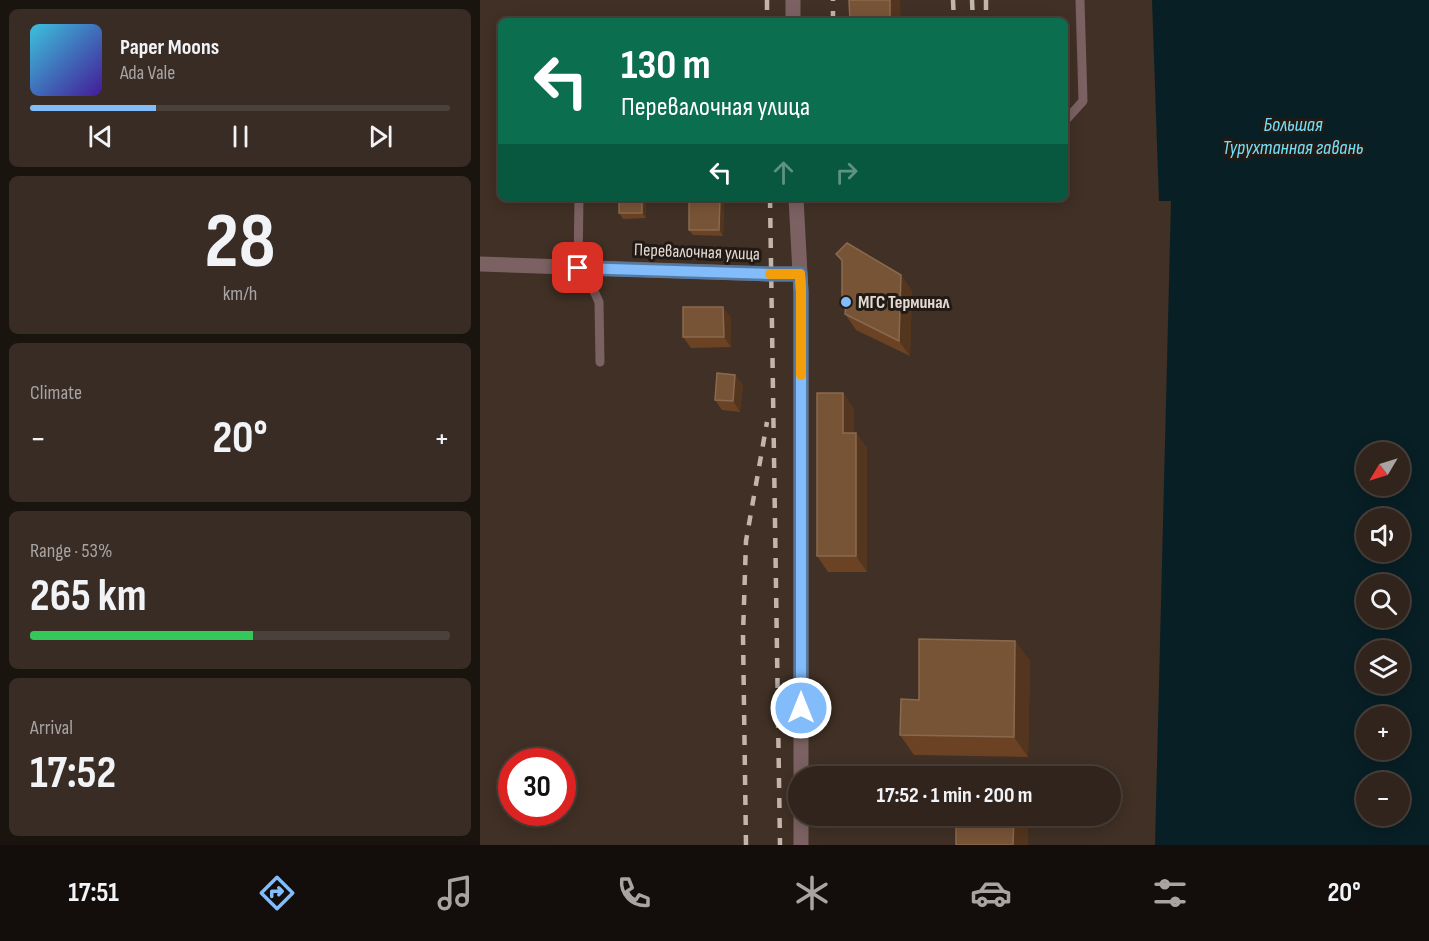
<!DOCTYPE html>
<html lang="en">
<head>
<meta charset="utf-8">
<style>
	:root { --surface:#30241c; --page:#382c25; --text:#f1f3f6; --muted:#a8a4a3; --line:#4b413b; --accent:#82bcfa }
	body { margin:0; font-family:"Sofia Sans Condensed",sans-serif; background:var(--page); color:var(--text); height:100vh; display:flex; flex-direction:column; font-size:22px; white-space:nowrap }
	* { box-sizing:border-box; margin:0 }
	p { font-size:20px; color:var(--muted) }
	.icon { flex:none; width:33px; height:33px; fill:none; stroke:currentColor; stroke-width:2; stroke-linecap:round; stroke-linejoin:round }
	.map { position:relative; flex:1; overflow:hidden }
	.side { display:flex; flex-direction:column; gap:9px; padding:9px; background:#1a140f; width:480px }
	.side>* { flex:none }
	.hud { position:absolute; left:18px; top:18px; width:570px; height:183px; border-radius:9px; box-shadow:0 3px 15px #0003,0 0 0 2px var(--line); background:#0b6e4f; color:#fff; overflow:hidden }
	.needle { width:39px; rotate:232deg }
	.buttons { position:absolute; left:876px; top:442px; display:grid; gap:12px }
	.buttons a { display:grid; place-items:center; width:54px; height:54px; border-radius:50%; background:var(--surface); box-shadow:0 3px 15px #0003,0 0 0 2px var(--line); font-size:30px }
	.speed { position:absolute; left:18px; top:748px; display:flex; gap:12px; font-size:30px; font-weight:700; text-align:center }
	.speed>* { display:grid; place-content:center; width:78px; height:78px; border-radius:50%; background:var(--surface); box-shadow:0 3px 15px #0003,0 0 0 2px var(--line); line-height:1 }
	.speed .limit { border:9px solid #d22; background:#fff; color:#111 }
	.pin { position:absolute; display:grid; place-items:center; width:51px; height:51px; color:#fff; margin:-26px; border-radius:12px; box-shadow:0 3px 9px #0006 }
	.me { position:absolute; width:66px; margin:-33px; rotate:0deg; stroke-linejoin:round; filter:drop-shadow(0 0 4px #0008) }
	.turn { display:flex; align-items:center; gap:21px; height:126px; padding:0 24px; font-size:27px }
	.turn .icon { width:78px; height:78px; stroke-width:2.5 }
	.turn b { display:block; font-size:42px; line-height:51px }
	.lanes { display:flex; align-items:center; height:57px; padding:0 24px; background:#0003; justify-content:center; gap:30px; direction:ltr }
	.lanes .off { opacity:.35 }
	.big { font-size:45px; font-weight:700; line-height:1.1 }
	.side .tile { flex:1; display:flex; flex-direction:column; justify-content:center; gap:9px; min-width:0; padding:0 21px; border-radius:9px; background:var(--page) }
	.side .dial { align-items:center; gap:0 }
	.dial b { font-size:78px; line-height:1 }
	.song { display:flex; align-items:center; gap:18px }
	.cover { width:72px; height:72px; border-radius:9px; background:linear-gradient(135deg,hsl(190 70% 55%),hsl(260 70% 35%)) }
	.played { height:6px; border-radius:3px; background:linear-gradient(90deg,var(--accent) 30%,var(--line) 30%) }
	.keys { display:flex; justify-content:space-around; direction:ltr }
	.heat { display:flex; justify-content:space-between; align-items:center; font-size:33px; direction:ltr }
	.charge { height:9px; border-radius:4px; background:linear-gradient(90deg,#34c759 53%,var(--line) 0) }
	.trip { position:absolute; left:308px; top:766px; width:333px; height:60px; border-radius:30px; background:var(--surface); box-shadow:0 3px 15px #0003,0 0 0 2px var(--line); font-weight:700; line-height:60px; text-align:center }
	.tab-bar { display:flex; height:96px; justify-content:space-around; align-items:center; background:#130e0b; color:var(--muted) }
	.tab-bar .icon { width:42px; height:42px }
	.tab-bar .current { color:var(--accent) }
	.tab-bar b { font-size:27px; color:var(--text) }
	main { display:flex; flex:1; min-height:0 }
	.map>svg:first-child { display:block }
	.water { fill:#081f25; fill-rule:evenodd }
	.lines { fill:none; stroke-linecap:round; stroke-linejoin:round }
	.lane { stroke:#7b6162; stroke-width:9 }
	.street { stroke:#7b6162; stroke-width:15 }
	.rail { stroke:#c1b5ad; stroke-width:4.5; stroke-dasharray:10 10; stroke-linecap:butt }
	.wall { fill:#6b4324 }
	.shaded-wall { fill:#54351d }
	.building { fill:#785437; stroke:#89694f; stroke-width:1.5 }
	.route-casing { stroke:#547aa2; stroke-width:15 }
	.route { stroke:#82bcfa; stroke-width:10 }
	.slow { stroke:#f59e0b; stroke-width:10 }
	.poi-dot { fill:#82bcfa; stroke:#211a15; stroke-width:2 }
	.labels { text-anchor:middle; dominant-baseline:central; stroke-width:6; stroke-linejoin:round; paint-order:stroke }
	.street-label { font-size:18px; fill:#e4dad3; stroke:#211a15 }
	.poi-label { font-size:18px; font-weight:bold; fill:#e4dad3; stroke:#211a15; text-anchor:start }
	.water-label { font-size:20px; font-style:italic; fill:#73e0f9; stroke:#211a15 }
</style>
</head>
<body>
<main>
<section class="side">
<div class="tile">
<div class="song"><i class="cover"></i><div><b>Paper Moons</b><p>Ada Vale</p></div></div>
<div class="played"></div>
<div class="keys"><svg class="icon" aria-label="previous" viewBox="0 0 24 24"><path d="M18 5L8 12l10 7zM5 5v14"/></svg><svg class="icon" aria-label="pause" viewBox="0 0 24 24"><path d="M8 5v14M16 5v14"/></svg><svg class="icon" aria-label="next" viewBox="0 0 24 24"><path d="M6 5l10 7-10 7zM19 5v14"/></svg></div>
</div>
<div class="tile dial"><b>28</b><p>km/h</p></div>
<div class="tile"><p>Climate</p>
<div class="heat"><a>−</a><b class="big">20°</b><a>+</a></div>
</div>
<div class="tile"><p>Range · 53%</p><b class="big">265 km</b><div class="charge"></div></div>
<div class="tile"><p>Arrival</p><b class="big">17:52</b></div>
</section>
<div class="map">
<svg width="949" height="845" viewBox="0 0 949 845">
	<rect width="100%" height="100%" fill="#403025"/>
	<path class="water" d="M672,0h277v845h-274l16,-644h-12zM886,453h34v33h-34zM886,519h34v33h-34zM886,585h34v33h-34zM886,651h34v33h-34zM886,717h34v33h-34zM886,783h34v33h-34z"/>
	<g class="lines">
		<path class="lane" d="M585,121l18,-20 -3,-101
			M98,268l1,-70
			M118,269l-5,20 6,13 1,60"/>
		<path class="street" d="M313,0v21
			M316,198l5,94v485
			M0,264l291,10h28
			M321,845v-29"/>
		<path class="rail" d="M287,0v21
			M473,0l1,21
			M492,0l1,21
			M506,0v21
			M353,21v-21
			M290,198l10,647
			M266,845l-3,-210 3,-94 21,-119"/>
	</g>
	<path class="wall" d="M166,198v20l-23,1 -4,-6z
		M244,198l-1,38 -30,-1 -4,-5z
		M356,254l65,21 11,16 -2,65 -54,-26 -11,-16 1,-7 -4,-5v-40z
		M251,317v30l-40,1 -8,-11z
		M255,375l8,10 -3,27 -18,-2 -7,-10z
		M363,393l11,16v24h2l11,15v124h-39l-11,-16z
		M535,641l15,20 -2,96 -114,-2 -14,-20 19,-35z"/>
	<path class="shaded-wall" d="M410,0h10l1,21h-11z
		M162,198h4v20l-4,-5z
		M240,198h4l-1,38 -4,-6z
		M421,275l11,16 -2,65 -11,-15z
		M243,307l8,10v30l-7,-10z
		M255,375l8,10 -3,27 -7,-11z
		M363,393l11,16v39l-11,-15z
		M376,433l11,15v124l-11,-16z
		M535,641l15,20 -2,96 -14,-20z
		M535,769l5,8h-5z
		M534,816h14v29h-15z"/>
	<path class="building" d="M369,0h41v21h-40z
		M139,198h23v15h-23z
		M209,198h31l-1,32h-30z
		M367,243l54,32 -2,66 -54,-27 1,-11 -4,-1v-42l-6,-6z
		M203,307h40l1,30h-41z
		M237,373l18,2 -2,26 -18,-1z
		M337,393h26v40h13v123h-39z
		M439,639l96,2 -1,96 -114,-2 1,-36 18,1z
		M478,768l57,1v8h-58z
		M476,816h58l-1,29h-57z"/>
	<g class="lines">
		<g class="route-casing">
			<path id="route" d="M98,268l193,6h29l1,18v416"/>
		</g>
		<use href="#route" class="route"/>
		<path class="slow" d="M290,274h30l1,18v83"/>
	</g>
	<circle class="poi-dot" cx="366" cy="302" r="6"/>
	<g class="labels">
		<g class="street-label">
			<text transform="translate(217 252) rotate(2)">Перевалочная улица</text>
		</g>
		<g class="poi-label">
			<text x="378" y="302">МГС Терминал</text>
		</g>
		<g class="water-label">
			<text x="813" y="125">Большая<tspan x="813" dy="23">Турухтанная гавань</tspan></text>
		</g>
	</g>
</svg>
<div class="buttons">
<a><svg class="needle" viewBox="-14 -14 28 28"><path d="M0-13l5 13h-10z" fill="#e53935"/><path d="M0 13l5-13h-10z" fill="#a8a4a3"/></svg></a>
<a><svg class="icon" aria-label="sound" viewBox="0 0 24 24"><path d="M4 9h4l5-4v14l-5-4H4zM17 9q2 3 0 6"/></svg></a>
<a><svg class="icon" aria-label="search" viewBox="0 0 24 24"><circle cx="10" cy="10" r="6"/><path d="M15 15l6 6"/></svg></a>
<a><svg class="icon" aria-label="layers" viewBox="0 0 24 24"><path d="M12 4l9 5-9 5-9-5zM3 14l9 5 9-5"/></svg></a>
<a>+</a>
<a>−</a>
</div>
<div class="speed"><div class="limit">30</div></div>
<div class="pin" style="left:98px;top:268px;background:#d93025"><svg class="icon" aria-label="arrive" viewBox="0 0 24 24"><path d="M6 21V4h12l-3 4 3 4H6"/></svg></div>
<svg class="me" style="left:321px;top:708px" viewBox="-20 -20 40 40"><circle r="17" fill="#82bcfa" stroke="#fff" stroke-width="3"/><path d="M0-11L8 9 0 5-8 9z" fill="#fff"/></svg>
<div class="trip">17:52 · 1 min · 200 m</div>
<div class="hud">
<div class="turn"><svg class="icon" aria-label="left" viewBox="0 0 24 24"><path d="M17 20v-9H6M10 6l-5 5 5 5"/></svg><div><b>130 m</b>Перевалочная улица</div></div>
<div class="lanes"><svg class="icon" aria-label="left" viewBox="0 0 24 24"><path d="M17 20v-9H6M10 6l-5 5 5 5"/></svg><svg class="icon off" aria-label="ahead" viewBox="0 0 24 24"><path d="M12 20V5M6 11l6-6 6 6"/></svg><svg class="icon off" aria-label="right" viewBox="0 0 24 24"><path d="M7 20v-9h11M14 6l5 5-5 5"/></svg></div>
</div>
</div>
</main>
<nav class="tab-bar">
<b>17:51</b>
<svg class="icon current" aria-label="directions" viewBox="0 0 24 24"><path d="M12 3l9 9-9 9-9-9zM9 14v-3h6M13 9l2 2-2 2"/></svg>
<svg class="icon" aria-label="music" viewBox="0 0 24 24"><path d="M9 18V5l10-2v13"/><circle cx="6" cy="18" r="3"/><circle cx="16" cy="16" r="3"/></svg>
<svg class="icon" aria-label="phone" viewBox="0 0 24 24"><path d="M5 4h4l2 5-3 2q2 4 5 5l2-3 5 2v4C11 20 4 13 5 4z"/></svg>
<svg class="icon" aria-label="climate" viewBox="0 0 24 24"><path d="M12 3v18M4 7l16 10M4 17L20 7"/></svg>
<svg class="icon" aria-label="car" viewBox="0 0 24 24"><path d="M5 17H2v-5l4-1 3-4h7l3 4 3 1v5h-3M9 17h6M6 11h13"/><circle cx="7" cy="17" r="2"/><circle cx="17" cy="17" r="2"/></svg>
<svg class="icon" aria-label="filters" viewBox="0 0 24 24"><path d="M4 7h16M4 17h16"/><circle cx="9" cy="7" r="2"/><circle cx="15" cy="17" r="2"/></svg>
<b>20°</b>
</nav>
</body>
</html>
